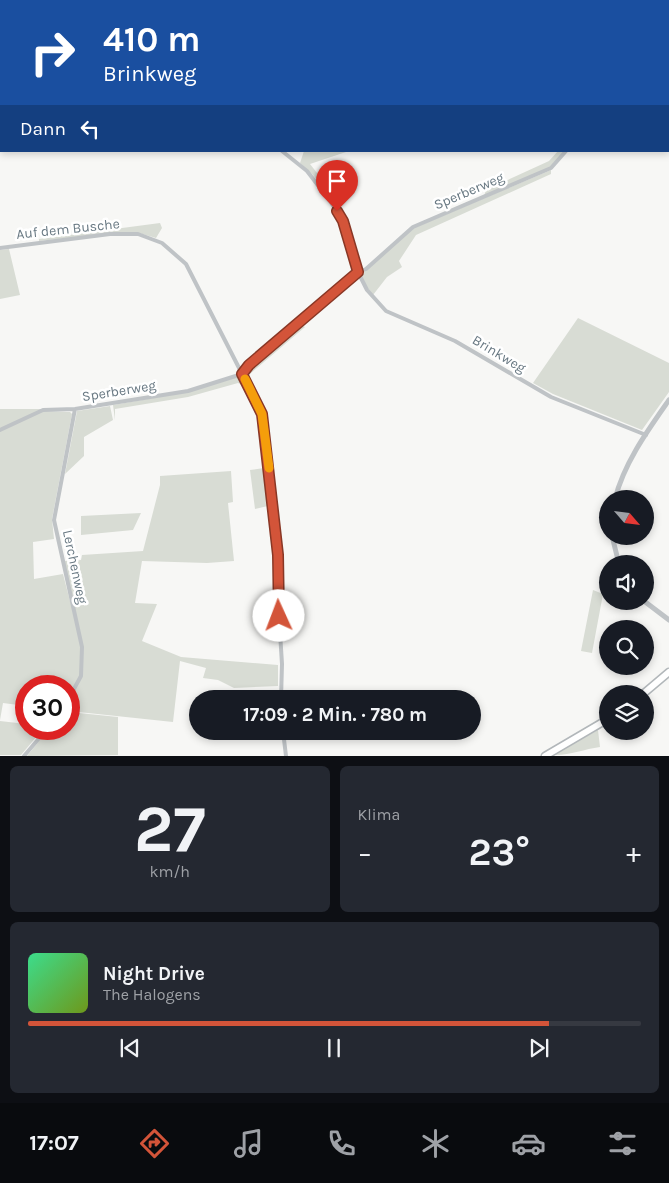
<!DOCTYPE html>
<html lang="de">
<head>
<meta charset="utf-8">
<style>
	:root { --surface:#171b24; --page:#242831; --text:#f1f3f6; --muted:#9ea1a6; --line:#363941; --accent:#d35439 }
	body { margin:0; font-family:Karla,sans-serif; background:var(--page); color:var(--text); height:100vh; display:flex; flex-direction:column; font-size:19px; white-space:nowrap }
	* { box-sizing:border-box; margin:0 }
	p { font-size:16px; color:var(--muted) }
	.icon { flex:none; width:28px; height:28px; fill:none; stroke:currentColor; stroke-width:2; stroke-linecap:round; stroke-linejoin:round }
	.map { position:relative; height:756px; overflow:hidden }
	.panel { display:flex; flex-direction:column; gap:10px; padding:10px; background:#0d0f14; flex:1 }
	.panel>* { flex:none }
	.top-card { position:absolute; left:0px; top:0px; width:670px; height:152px; box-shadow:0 2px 8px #0003; background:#1a4fa0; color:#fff; overflow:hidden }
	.needle { width:32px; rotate:118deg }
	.buttons { position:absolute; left:599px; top:490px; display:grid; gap:10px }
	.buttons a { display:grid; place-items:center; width:55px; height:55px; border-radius:50%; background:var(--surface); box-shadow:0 2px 8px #0003; font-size:25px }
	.speed { position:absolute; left:15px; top:675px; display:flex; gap:10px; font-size:25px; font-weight:700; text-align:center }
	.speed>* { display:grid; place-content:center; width:65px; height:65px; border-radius:50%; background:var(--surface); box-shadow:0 2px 8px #0003; line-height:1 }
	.speed .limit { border:8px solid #d22; background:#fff; color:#111 }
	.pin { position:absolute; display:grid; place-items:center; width:42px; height:42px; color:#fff; margin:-51px -21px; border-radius:50% 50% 50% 0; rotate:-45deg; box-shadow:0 0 5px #0007 }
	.pin .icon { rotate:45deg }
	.me { position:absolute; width:55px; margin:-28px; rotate:358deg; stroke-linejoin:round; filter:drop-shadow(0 0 4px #0008) }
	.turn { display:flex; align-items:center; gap:18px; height:105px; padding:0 20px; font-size:22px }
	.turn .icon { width:65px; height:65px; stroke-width:2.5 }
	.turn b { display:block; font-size:35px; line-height:42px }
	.then { display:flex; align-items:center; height:48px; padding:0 20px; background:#0003; gap:10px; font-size:19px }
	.big { font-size:38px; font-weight:700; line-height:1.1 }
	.panel .widget { flex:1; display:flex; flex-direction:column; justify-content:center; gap:8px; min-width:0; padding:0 18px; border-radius:8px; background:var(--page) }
	.panel .dial { align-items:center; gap:0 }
	.dial b { font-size:65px; line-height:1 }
	.song { display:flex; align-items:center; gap:15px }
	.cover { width:60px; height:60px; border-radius:8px; background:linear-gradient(135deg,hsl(150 70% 55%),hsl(80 70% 35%)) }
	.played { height:5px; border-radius:2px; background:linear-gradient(90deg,var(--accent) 85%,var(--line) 85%) }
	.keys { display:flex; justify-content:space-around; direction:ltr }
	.heat { display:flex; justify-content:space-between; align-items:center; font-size:28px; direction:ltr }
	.panel .tiles { flex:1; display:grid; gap:10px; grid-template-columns:1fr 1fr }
	.widget:last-child { grid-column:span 2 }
	.trip { position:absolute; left:189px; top:690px; width:292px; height:50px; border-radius:25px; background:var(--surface); box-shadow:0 2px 8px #0003; font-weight:700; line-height:50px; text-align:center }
	.tab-bar { display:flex; height:80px; justify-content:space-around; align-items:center; background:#090b0e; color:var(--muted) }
	.tab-bar .icon { width:35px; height:35px }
	.tab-bar .selected { color:var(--accent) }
	.tab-bar b { font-size:22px; color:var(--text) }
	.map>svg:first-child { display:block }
	.green { fill:#d8dcd4 }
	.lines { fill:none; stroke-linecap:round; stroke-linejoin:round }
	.primary-casing { stroke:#b2b7ba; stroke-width:9 }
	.minor { stroke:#bfc3c6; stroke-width:4 }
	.tertiary { stroke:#bfc3c6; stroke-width:5 }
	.primary { stroke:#fff; stroke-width:6 }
	.route-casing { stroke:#893725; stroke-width:12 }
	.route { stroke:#d35439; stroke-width:9 }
	.slow { stroke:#f59e0b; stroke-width:9 }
	.labels { text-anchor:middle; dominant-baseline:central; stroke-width:5; stroke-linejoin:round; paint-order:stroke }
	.street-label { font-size:14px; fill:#697983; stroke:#fff }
</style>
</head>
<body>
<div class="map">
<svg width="669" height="756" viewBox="0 0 669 756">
	<rect width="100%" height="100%" fill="#f7f7f5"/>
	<path class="green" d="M304,151h45l-39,13 25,32h8l2,4h-14l-18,-25 -13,-12z
		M558,151h7l-14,16 -67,29 2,-6 63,-29z
		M551,170v4l-135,61 -17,26 3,6 -15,10 -14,18 -5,-6 -7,-15 53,-46z
		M160,223l2,5 -6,10 -17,-5 -14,-1 -86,9v-2z
		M9,249l11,46 -20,4v-49z
		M578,318l91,45v29l-27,38 -89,-36 -20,-11z
		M299,324l6,3 -55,47 -3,-2 3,-6z
		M241,376l19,39 12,90 -17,4 -5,-39 14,-2 -7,-50 -15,-33 -4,-2 -50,14 -73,12v11l-2,-15 75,-13z
		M110,406l3,14 -29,17v19l-19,18 12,-63z
		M0,409h41l1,2 28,1 2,2 -20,105 2,20 -21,3 1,37 29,-5 8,31 -7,-44 17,-1 1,-5 61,-4 17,-66v-9l71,-5 2,31 -5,1 6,58 -27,2 -65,-2 -7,42 22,1 -15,37 39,16 97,8v21l-44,2 -16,-8 -15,-2 3,-10 -26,-7 -7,61 -104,-11v-25h-43v20l-23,-3 -3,17z
		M141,513l-8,17 -52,5v-19z
		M593,590l10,4 -11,59 -11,-2z
		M69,712l49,5v38l-91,1 22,-27h20z
		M0,721l26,3v5h17l-22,26h-21z
		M598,730l2,17c-16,2 -32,9 -47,8z"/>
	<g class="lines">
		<g class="primary-casing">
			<path id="primary" d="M643,694l26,-22
				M545,756l63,-37"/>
		</g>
		<path class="minor" d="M483,0l1,1
			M277,1v-1
			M282,151l25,20 23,30 13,20 15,51 9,18 19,21 69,30 96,56 95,38
			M0,248l110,-14h28l24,9 24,21 76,149 16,142v46l4,63 -1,35
			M0,430l43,-20 32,-1 113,-18 54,-17 7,-9 109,-93 8,-3 47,-42 138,-59 15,-17
			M69,698l12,-22 1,-29 -28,-127 21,-111
			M283,731l3,25
			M24,756l23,-27"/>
		<path class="tertiary" d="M615,499c9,-36 33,-69 54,-99
			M612,536l7,28
			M644,601l25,19"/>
		<use href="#primary" class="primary"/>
	</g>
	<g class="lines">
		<g class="route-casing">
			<path id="route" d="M279,616l-1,-61 -16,-141 -20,-40 7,-9 109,-93 -15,-51 -6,-10"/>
		</g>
		<use href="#route" class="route"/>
		<path class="slow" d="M245,379l17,35 7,54"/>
	</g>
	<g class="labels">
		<g class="street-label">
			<text transform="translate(469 191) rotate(-23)">Sperberweg</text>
			<text transform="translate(68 229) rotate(-6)">Auf dem Busche</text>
			<text transform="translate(499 354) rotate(31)">Brinkweg</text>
			<text transform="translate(119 391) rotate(-9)">Sperberweg</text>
			<text transform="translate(75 567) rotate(78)">Lerchenweg</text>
		</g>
	</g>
</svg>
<div class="buttons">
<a><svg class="needle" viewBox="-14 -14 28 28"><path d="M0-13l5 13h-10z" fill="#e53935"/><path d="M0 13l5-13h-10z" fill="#9ea1a6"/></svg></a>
<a><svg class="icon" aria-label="sound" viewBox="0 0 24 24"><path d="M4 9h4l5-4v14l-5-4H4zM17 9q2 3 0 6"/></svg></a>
<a><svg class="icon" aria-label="search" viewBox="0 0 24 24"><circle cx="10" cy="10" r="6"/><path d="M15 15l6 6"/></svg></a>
<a><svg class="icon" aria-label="layers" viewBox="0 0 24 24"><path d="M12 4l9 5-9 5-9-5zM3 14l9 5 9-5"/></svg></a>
</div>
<div class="speed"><div class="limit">30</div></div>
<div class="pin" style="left:337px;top:211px;background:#d93025"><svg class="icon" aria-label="arrive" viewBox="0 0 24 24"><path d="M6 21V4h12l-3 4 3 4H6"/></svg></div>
<svg class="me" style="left:279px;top:616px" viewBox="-20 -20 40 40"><circle r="19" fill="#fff"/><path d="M0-13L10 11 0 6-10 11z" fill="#d35439"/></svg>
<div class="trip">17:09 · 2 Min. · 780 m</div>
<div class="top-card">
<div class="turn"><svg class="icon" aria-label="right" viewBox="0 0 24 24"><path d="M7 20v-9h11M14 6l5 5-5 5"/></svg><div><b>410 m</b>Brinkweg</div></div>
<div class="then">Dann<svg class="icon" aria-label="left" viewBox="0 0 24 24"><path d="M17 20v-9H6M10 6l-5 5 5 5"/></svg></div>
</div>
</div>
<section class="panel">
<div class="tiles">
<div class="widget dial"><b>27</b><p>km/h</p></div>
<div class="widget"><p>Klima</p>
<div class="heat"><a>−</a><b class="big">23°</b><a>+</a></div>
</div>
<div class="widget">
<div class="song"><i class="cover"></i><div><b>Night Drive</b><p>The Halogens</p></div></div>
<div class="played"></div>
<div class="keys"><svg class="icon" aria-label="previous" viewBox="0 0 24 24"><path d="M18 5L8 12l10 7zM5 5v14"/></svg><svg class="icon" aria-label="pause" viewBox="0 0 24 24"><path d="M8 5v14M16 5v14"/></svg><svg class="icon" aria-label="next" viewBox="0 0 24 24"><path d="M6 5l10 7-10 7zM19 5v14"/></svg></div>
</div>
</div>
</section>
<nav class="tab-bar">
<b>17:07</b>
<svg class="icon selected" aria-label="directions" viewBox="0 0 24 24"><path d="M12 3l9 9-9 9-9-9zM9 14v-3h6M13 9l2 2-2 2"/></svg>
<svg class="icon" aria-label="music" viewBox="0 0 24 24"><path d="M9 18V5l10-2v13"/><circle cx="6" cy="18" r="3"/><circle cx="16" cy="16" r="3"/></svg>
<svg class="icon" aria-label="phone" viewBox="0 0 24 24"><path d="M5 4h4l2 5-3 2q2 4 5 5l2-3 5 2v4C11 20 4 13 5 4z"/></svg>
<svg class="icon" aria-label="climate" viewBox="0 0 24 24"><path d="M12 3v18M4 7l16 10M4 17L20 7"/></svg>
<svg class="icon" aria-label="car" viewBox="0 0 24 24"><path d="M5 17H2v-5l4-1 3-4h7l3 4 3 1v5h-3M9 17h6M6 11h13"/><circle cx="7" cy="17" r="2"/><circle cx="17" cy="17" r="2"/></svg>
<svg class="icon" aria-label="filters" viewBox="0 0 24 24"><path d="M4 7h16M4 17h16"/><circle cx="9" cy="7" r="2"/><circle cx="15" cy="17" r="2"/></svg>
</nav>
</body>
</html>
